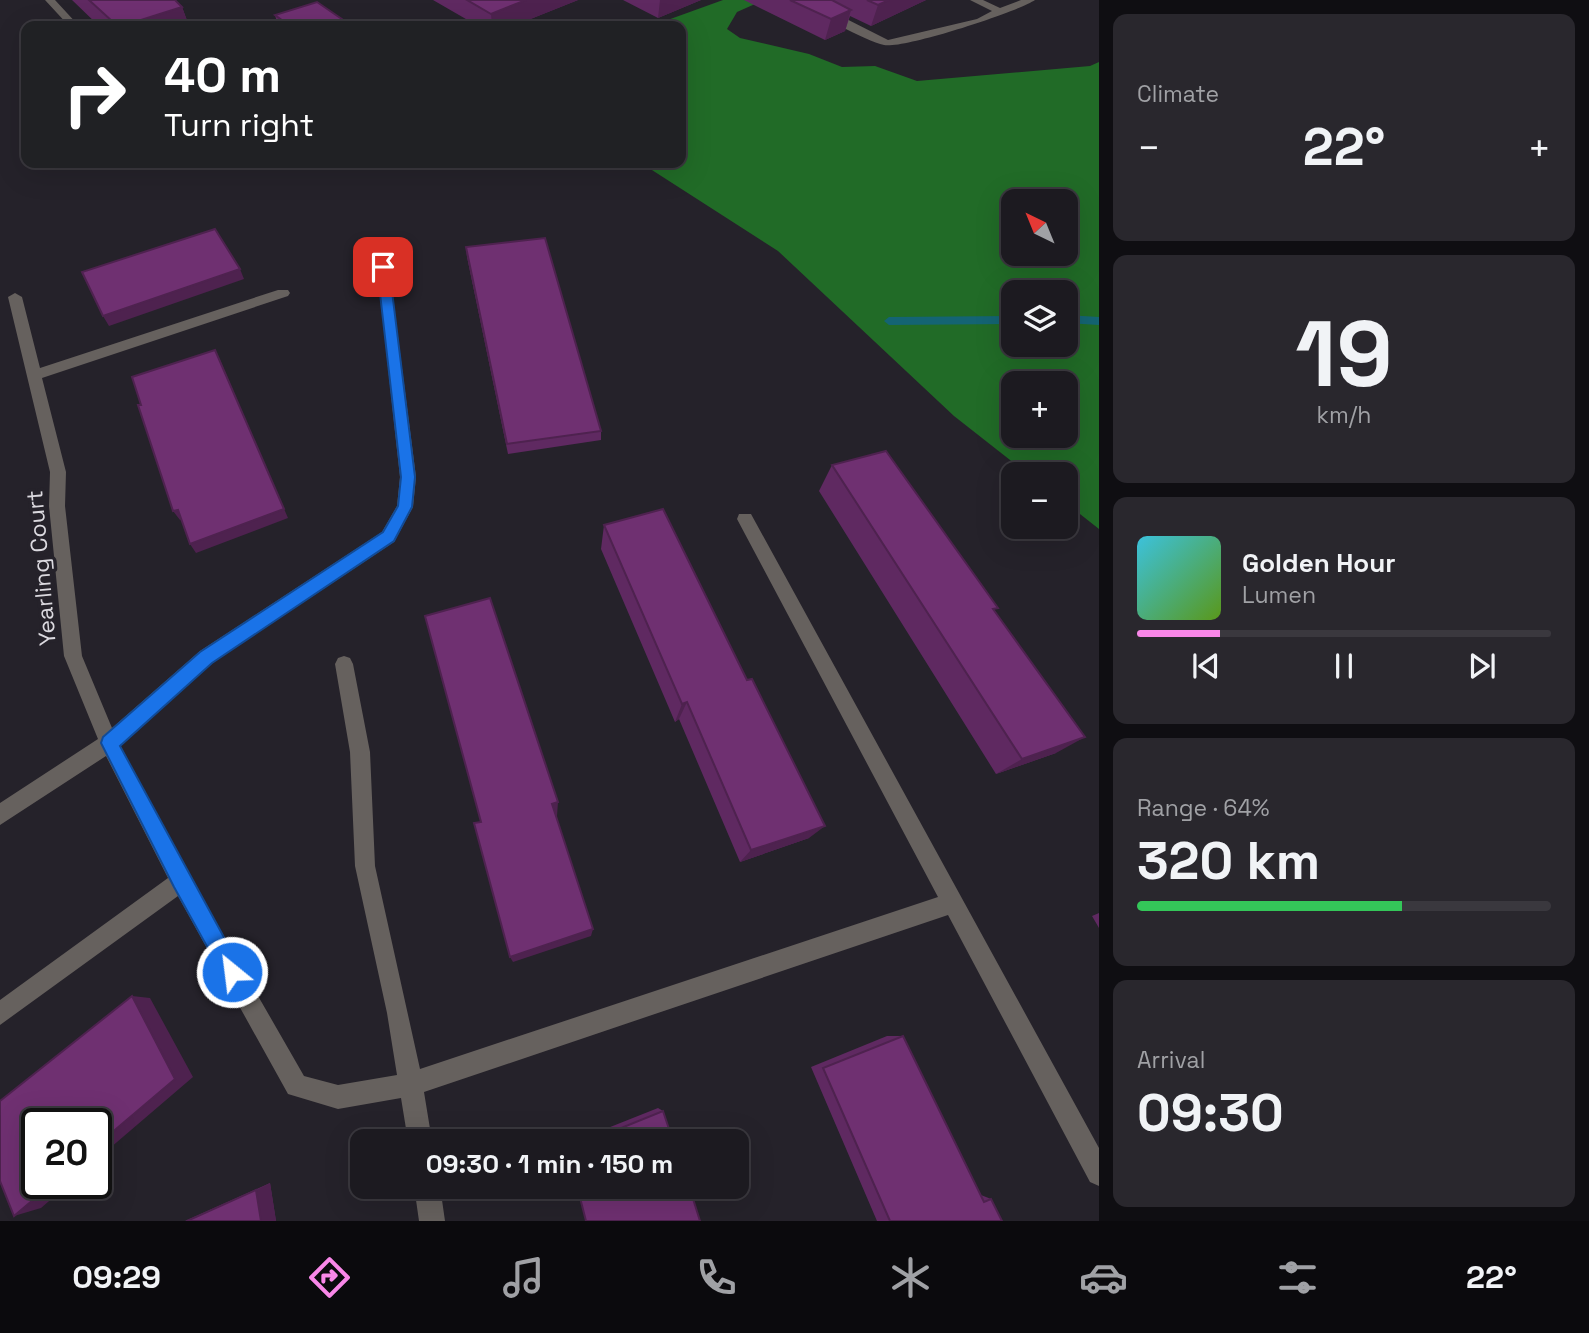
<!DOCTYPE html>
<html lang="en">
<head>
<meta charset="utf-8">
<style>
	:root { --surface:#1c1a20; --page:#29272d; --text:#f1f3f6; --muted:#a0a1a5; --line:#3a383e; --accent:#f987e8 }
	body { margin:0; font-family:"Space Grotesk",sans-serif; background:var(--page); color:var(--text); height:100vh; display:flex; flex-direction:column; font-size:26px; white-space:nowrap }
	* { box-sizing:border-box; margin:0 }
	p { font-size:23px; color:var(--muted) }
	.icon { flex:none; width:38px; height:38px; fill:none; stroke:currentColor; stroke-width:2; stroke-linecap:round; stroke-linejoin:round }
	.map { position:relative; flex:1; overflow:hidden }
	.sheet { display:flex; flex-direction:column; gap:14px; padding:14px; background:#0f0e12; width:490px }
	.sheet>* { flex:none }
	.hud { position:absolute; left:21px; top:21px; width:665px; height:147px; border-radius:14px; box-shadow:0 7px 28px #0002,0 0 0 2px var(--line); background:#202124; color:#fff; overflow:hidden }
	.needle { width:46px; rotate:317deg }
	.controls { position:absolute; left:1001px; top:189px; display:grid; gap:14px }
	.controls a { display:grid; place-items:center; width:77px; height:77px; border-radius:14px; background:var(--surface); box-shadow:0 7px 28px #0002,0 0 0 2px var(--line); font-size:35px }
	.speed { position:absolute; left:21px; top:1108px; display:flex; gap:14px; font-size:35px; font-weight:700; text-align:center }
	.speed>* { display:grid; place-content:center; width:91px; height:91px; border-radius:50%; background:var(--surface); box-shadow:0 7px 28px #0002,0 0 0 2px var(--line); line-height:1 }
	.speed .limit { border:4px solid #111; border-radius:10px; background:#fff; color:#111 }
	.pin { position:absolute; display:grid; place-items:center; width:60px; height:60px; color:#fff; margin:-30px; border-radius:14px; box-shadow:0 4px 10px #0006 }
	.me { position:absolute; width:77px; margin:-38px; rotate:331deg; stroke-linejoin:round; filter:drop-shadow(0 0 5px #0008) }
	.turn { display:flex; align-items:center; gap:24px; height:147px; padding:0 28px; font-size:32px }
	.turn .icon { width:91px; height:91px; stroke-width:2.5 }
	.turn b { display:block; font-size:49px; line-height:60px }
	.big { font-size:52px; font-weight:700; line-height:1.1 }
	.sheet .card { flex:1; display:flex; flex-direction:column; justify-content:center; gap:10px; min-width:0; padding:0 24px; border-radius:14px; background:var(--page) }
	.sheet .dial { align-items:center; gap:0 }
	.dial b { font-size:91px; line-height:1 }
	.song { display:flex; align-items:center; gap:21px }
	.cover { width:84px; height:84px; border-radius:10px; background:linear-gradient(135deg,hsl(190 70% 55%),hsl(90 70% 35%)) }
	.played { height:7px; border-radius:4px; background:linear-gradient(90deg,var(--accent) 20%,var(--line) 20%) }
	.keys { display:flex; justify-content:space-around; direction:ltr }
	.heat { display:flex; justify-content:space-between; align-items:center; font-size:38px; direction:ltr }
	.charge { height:10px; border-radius:5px; background:linear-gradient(90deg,#34c759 64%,var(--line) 0) }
	.trip { position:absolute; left:350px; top:1129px; width:399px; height:70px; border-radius:14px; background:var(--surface); box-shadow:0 7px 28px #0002,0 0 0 2px var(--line); font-weight:700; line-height:70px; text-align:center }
	.menu { display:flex; height:112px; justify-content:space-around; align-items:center; background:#0b0a0d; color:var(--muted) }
	.menu .icon { width:49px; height:49px }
	.menu .active { color:var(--accent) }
	.menu b { font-size:32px; color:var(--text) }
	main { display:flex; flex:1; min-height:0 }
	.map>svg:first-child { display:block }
	.forest { fill:#216b27; fill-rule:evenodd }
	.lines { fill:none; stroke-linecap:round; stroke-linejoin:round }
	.stream { fill:#146473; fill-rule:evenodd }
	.minor { fill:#66615e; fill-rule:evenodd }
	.wall { fill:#5f2961 }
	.shaded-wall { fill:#4e224f }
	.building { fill:#6f3071; stroke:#4e224f; stroke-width:2 }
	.route { fill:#1a73e8; stroke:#114b97; stroke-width:2 }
	.labels { text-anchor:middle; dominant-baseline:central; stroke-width:7; stroke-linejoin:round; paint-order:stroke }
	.street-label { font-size:23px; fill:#dbd9df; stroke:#25222a }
</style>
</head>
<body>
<main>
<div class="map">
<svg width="1099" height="1221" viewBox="0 0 1099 1221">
	<rect width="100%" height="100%" fill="#25222a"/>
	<path class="forest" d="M723,0h41l-27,12 -10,17 13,9 69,16 33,13 33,-1 42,15 173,-15 9,-4v467l-33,-26v-29h-38l-74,-58 -176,-165 -137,-88h40v-137h-30zM1013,201h53v53h-53zM1013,292h53v53h-53zM1013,383h53v53h-53z"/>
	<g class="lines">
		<path class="stream" d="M1066,315l33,2v8l-33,-2z
			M1013,316v8l-124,1 -5,-4 5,-4z"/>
		<path class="minor" d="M45,0h10l24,26h-10z
			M797,0h12l79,40 89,-21 15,-8 -22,-11h13l17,8 21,-8h14c-18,12 -131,49 -151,45 -18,-4 -72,-33 -87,-45z
			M383,263l6,4 27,210 -3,30 -19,35 -182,121 -92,82 68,129 116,202 34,9 59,-10 -10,-62 -32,-147 -5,-114 -15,-88 3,-6 6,-2 6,2 3,6 17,88 5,114 45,203 518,-172 -201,-378 2,-5h12l348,634v38l-9,-4 -142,-267 -524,177 8,49h-24l-7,-43 -63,11 -50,-15 -110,-198 -178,129v-25l168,-122 -62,-122 -106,69v-22l98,-64 -34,-83 -15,-150 1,-34 -42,-175 7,-4 7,4 18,71 238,-78h10l2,3 -2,3 -246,82 24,94 -1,34 17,150 30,72 88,-77 182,-119 15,-26 3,-29 -23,-210z
			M414,1186h26l5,35h-26z"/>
	</g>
	<path class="wall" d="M72,0h103l7,7 7,19h-90z
		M433,0h145l-65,26h-35z
		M623,0h78l-43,18z
		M744,0h182l-55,26 -21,-10 -5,15 -20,9z
		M275,15l77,11h-74z
		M466,247l135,184v9l-93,14 -41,-197z
		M832,465l163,146 61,142 -60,21 -177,-283z
		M604,525l205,313 -69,24 -61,-143 -4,3 -74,-173z
		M1099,913v15l-7,-12z
		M887,1036h16l78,159 10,4 11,22h-125l-66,-154z
		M658,1108l5,3 10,30h-98z
		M270,1183l6,38h-91z"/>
	<path class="shaded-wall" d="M526,0h52l-65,26h-21l-1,-12z
		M660,0h41l-43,18z
		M889,0h37l-55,26 7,-21z
		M182,7l7,19h-67z
		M851,10l-6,21 -20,9 6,-21z
		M118,21l2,5h-5l-2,-4z
		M240,269l4,10 -135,47 -6,-10z
		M220,360l68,158 -92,35 -6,-9z
		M178,510l6,8 -4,2 -7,-9z
		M687,702l-8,17 -4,3 7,-18z
		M1085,737l-29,16 -60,21 26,-15z
		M558,802l-1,14 -5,1v-13z
		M825,826l-16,12 -69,24 11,-12z
		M593,929l-2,7 -78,26 -3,-5z
		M132,996l18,2 43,79 -97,83v-14z
		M53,1183h17l-29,25 -27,8z
		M270,1183l6,38h-15l-5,-31z"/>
	<path class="building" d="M89,0h86l7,7 -60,19 -4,-5 -5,1z
		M467,0h59l-35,14z
		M790,0h42l19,10 -20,9z
		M867,0h22l-11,5z
		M317,2l35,24h-62l-15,-11z
		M215,229l25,40 -137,47 -21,-44z
		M545,238l56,193 -94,13 -41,-197z
		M215,350l69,159 -94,35 -12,-34 -5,1 -35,-106h3l-9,-28z
		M886,451l112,157 -5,1 92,128 -63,22 -190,-294z
		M663,509l84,171 5,-1 73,147 -74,24 -64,-148 -5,2 -78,-179z
		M490,598l68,204 -6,2 41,125 -83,28 -36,-134 7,-1 -56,-206z
		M132,996l43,83 -79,67v-22h-59v59h16l-39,33 -14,-35v-80z
		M903,1036l81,166 7,-3 11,22h-112l-67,-153z
		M663,1111l10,30h-84z
		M577,1186h112l11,35h-114z
		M256,1190l5,31h-74z"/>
	<path class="route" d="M383,263l6,4 26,210 -3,30 -18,34 -182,122 -92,83 119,219 3,7 -3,7 -7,3 -7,-3 -51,-92 -73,-144 2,-6 97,-85 183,-120 15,-26 3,-29 -24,-210z"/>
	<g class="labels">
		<g class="street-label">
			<text transform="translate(41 568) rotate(-95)">Yearling Court</text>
		</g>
	</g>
</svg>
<div class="controls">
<a><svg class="needle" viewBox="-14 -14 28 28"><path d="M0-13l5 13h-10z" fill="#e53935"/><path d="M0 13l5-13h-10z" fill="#a0a1a5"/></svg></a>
<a><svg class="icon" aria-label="layers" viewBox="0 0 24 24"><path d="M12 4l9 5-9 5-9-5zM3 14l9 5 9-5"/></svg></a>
<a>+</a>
<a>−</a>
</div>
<div class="speed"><div class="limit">20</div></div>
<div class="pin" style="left:383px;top:267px;background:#d93025"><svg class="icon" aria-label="arrive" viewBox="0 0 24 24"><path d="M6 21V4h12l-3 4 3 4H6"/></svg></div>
<svg class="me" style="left:232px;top:972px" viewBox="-20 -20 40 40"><circle r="17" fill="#1a73e8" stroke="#fff" stroke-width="3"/><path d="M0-11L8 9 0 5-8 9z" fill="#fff"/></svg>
<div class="trip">09:30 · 1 min · 150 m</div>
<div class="hud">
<div class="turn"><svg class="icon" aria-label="right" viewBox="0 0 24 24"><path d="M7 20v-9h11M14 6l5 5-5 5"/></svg><div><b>40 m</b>Turn right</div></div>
</div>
</div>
<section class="sheet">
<div class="card"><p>Climate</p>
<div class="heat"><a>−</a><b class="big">22°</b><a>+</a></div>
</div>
<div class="card dial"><b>19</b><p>km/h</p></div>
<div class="card">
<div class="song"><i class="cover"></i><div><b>Golden Hour</b><p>Lumen</p></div></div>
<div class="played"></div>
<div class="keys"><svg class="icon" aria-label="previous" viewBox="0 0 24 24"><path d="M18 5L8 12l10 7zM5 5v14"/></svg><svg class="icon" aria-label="pause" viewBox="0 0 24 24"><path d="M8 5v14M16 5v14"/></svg><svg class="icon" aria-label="next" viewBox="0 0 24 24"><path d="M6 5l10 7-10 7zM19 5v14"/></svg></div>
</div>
<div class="card"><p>Range · 64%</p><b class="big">320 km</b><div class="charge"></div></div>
<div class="card"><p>Arrival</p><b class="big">09:30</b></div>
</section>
</main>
<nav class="menu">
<b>09:29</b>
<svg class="icon active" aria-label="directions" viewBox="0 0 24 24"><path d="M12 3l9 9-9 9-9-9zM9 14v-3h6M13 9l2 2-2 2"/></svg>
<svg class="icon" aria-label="music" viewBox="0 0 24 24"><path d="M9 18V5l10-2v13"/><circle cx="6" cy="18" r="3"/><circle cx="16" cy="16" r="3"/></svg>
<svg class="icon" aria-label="phone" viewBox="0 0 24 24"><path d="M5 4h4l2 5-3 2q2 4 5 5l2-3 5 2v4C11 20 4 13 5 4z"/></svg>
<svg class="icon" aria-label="climate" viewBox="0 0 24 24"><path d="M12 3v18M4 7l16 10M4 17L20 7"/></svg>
<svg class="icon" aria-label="car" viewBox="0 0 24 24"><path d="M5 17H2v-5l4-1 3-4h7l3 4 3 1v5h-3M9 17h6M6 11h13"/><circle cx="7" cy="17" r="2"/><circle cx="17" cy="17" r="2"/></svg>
<svg class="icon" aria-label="filters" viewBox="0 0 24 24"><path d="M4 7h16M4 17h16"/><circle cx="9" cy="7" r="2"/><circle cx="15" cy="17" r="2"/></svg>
<b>22°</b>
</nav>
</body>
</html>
